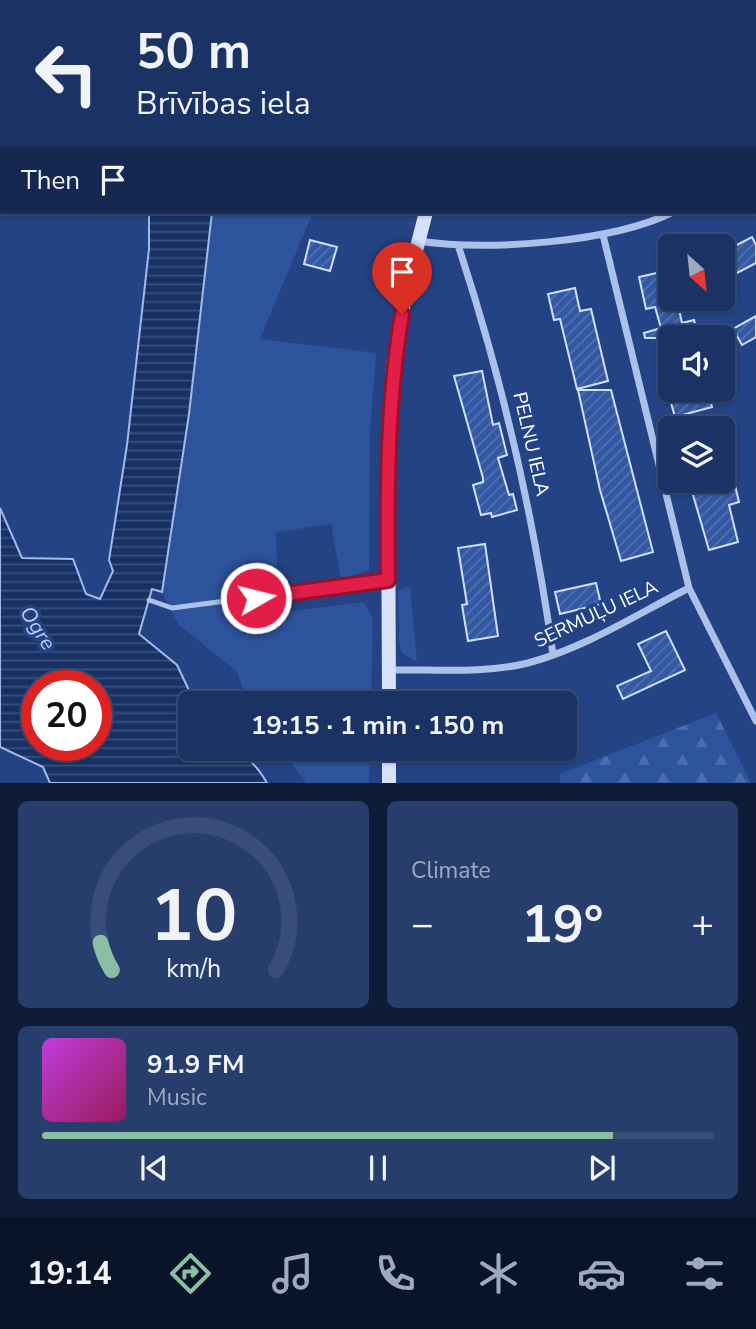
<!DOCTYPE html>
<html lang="en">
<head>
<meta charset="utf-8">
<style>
	:root { --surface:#1a3264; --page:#273e6d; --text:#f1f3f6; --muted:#9faabf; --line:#384d78; --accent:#8abfa5 }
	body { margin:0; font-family:"Nunito Sans",sans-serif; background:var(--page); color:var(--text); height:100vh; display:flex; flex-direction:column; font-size:26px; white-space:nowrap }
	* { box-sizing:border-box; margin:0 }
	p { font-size:23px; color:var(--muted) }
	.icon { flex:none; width:38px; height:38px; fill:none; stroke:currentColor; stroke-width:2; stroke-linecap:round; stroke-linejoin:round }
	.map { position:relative; height:783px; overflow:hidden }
	.drawer { display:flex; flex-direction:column; gap:18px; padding:18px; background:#0e1c37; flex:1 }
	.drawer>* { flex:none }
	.top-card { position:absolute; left:0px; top:0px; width:756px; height:214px; box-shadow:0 2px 5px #0004,0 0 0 2px var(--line); background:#1a3264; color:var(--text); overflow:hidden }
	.needle { width:46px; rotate:153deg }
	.controls { position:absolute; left:658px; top:234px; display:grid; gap:14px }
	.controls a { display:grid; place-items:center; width:77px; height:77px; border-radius:10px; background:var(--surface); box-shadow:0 2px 5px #0004,0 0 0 2px var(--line); font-size:35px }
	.speed { position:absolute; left:21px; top:670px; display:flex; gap:14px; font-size:35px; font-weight:700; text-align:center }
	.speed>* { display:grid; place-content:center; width:91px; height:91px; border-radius:50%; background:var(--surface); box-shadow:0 2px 5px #0004,0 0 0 2px var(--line); line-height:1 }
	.speed .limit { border:10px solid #d22; background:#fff; color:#111 }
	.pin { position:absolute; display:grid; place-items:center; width:60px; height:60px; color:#fff; margin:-72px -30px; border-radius:50% 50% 50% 0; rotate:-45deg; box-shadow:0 0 7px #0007 }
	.pin .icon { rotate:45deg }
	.me { position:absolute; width:77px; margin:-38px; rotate:82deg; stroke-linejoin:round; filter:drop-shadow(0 0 5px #0008) }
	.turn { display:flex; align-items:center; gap:24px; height:147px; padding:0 21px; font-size:32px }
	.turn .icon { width:91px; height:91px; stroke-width:2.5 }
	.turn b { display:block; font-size:49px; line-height:60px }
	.then { display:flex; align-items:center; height:66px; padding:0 21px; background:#0003; gap:14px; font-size:26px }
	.big { font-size:52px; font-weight:700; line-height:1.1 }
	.drawer .tile { flex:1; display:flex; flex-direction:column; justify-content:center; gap:10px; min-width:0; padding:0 24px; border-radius:10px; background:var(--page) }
	.drawer .dial { align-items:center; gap:0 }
	.dial svg { height:182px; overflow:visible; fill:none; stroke:var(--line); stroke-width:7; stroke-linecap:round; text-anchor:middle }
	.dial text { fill:var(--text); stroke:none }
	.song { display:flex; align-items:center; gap:21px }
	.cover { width:84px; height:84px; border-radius:10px; background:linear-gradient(135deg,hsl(290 70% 55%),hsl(330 70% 35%)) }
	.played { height:7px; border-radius:4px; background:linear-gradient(90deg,var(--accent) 85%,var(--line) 85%) }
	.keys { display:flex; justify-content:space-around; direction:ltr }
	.heat { display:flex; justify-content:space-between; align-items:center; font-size:38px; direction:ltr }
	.drawer .tiles { flex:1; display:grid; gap:18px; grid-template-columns:1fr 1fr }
	.tile:last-child { grid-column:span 2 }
	.trip { position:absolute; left:178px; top:691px; width:399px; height:70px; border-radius:10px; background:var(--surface); box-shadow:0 2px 5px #0004,0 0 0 2px var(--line); font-weight:700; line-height:70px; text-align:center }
	.tab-bar { display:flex; height:112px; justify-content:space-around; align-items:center; background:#0a1428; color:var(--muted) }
	.tab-bar .icon { width:49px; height:49px }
	.tab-bar .on { color:var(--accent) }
	.tab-bar b { font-size:32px; color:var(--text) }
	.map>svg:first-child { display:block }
	.green { fill:#2d539d }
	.forest { fill:url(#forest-firs) }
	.water { fill:url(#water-rules); stroke:#a0bbea; stroke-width:2; fill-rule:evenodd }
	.building { fill:url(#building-hatch); stroke:#d0def7; stroke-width:2 }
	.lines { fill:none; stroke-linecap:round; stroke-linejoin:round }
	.service { stroke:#acc1e9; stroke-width:5 }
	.minor { stroke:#acc1e9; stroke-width:7 }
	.secondary { stroke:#d7e1f7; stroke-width:14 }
	.route-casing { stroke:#92132f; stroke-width:18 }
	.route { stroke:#e11d48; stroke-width:12 }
	.labels { text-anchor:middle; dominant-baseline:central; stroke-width:7; stroke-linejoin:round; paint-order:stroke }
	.street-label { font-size:19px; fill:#fff; stroke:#234385 }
	.water-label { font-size:21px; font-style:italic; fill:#b8ccf0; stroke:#234385 }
</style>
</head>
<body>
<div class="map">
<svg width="756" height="783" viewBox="0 0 756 783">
	<defs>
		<pattern id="forest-firs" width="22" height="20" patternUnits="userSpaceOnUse" patternTransform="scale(1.75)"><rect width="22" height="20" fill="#2d539d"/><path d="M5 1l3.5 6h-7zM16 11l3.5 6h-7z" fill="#4c6dac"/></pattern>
		<pattern id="water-rules" width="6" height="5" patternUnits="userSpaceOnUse" patternTransform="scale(1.75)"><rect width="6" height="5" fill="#183165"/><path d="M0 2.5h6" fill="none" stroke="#3b507c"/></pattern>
		<pattern id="building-hatch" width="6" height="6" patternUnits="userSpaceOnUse" patternTransform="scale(1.75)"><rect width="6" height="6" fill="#3358a3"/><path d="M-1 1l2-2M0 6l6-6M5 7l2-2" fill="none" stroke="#5271b1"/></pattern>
	</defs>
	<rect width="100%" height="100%" fill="#234385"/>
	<path class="green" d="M212,212h101l-53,127 116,14 -6,81 -1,136 -25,9 -4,-4 -9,-51 -55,8 2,51 5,29 81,-10 9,17 -2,84h-123l-11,-31 -59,-48 -16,-32 27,-178z
		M410,586l7,76 -15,-9 -3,-11 -1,-51z
		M281,749h89l-1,34h-63z"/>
	<path class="forest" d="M716,713l35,70h-191v-9z"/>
	<path class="water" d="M149,212h63l-23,202 -27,178 -10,-3 -13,45 38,31 18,38 -4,1v45c37,0 56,-2 76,34h-217l-7,-16 -43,-20v-239l22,50 51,1 13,35 14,5 13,-28 -4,-11 18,-115 22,-196zM37,686h59v60h-59z"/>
	<path class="building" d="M752,237l4,8v18l-23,12 -10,-23z
		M310,240l27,7 -7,24 -26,-7z
		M670,270v29h7l5,24 12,-3 5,18h-54l-1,-5 17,-5 -6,-21 -9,2 -7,-32z
		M575,288l5,23 11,-2 17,72 -31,8 -17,-70 -6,1 -6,-26z
		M756,316v21l-14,8 -9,-16z
		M482,371l11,54 6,-2 8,32 -9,3 11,37 4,-1 4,16 -25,7 -1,-4 -10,2 -8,-30 10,-3v-4l-29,-102z
		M578,390h33l42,162 -32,9 -21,-71z
		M678,390h29l5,17 -37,10 -4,-14 10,-2z
		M689,481h45l5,21 -10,3 9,37 -29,8z
		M485,544l13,92 -30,5 -6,-36 5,-1 -9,-56z
		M596,583l5,21 -41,10 -5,-22z
		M666,631l19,39 -62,29 -6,-13 34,-15 -13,-27z"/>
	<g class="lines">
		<path class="service" d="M149,600l23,8 216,-28"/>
		<path class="minor" d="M754,168l2,-1
			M603,235l86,353 67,133
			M418,241c69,10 193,2 255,-29
			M458,245c45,136 75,267 95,409
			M389,670c45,-1 94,4 139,-7 57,-15 109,-49 161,-75"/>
		<path class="secondary" d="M517,2l1,-2
			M389,704l-1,-241 5,-98 13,-75 20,-78
			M389,749v34"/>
	</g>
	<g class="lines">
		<g class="route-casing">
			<path id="route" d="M256,598l132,-18c-1,-89 -1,-178 14,-266"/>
		</g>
		<use href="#route" class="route"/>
	</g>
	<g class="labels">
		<g class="street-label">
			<text transform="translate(531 444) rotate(77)">PELNU IELA</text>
			<text transform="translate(596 614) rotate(-25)">SERMUĻU IELA</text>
		</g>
		<g class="water-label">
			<text transform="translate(38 628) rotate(57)">Ogre</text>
		</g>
	</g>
</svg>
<div class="controls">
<a><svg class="needle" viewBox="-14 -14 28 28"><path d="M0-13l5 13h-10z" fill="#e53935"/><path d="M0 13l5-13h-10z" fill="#9faabf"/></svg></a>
<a><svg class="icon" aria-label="sound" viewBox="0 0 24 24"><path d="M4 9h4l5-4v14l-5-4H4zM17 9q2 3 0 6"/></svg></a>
<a><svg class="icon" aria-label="layers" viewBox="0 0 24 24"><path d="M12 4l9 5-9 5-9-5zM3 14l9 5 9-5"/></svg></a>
</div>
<div class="speed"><div class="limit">20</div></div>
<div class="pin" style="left:402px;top:314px;background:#d93025"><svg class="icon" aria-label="arrive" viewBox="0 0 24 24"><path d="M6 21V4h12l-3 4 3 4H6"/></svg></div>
<svg class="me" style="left:256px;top:598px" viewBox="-20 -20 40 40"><circle r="17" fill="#e11d48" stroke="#fff" stroke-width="3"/><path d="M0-11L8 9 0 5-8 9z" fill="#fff"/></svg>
<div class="trip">19:15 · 1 min · 150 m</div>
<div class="top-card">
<div class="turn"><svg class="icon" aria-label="left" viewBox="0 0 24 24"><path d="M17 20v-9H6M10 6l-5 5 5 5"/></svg><div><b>50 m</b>Brīvības iela</div></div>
<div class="then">Then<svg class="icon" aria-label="arrive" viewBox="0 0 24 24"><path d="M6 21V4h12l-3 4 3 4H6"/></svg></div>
</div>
</div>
<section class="drawer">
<div class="tiles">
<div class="tile dial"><svg viewBox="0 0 100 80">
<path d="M14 69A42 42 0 1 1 86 69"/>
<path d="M14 69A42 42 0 0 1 9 57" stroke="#8abfa5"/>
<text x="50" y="56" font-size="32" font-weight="700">10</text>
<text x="50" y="72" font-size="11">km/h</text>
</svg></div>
<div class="tile"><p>Climate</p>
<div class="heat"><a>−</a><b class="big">19°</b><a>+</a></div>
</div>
<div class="tile">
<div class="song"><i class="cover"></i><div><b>91.9 FM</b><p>Music</p></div></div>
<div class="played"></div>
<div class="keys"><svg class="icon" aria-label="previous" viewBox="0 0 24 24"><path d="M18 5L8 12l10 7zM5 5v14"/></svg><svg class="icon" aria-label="pause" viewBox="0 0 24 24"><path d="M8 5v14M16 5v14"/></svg><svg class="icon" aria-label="next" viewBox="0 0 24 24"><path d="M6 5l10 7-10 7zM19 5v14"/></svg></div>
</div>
</div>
</section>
<nav class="tab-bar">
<b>19:14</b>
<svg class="icon on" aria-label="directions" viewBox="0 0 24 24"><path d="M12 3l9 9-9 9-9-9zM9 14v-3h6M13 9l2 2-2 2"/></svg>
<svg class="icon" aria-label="music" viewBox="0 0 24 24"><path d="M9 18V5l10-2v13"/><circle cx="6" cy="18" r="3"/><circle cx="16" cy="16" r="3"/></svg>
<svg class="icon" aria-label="phone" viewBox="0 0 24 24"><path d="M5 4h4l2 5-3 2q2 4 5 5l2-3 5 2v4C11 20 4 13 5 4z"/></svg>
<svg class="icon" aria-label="climate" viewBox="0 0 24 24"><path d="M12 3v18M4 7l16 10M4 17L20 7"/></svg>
<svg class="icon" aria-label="car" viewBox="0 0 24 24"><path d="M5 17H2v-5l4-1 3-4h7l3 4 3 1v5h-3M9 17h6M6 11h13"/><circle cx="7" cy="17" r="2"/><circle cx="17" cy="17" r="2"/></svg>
<svg class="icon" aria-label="filters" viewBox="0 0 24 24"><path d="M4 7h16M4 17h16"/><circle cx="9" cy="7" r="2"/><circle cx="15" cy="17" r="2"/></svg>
</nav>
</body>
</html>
